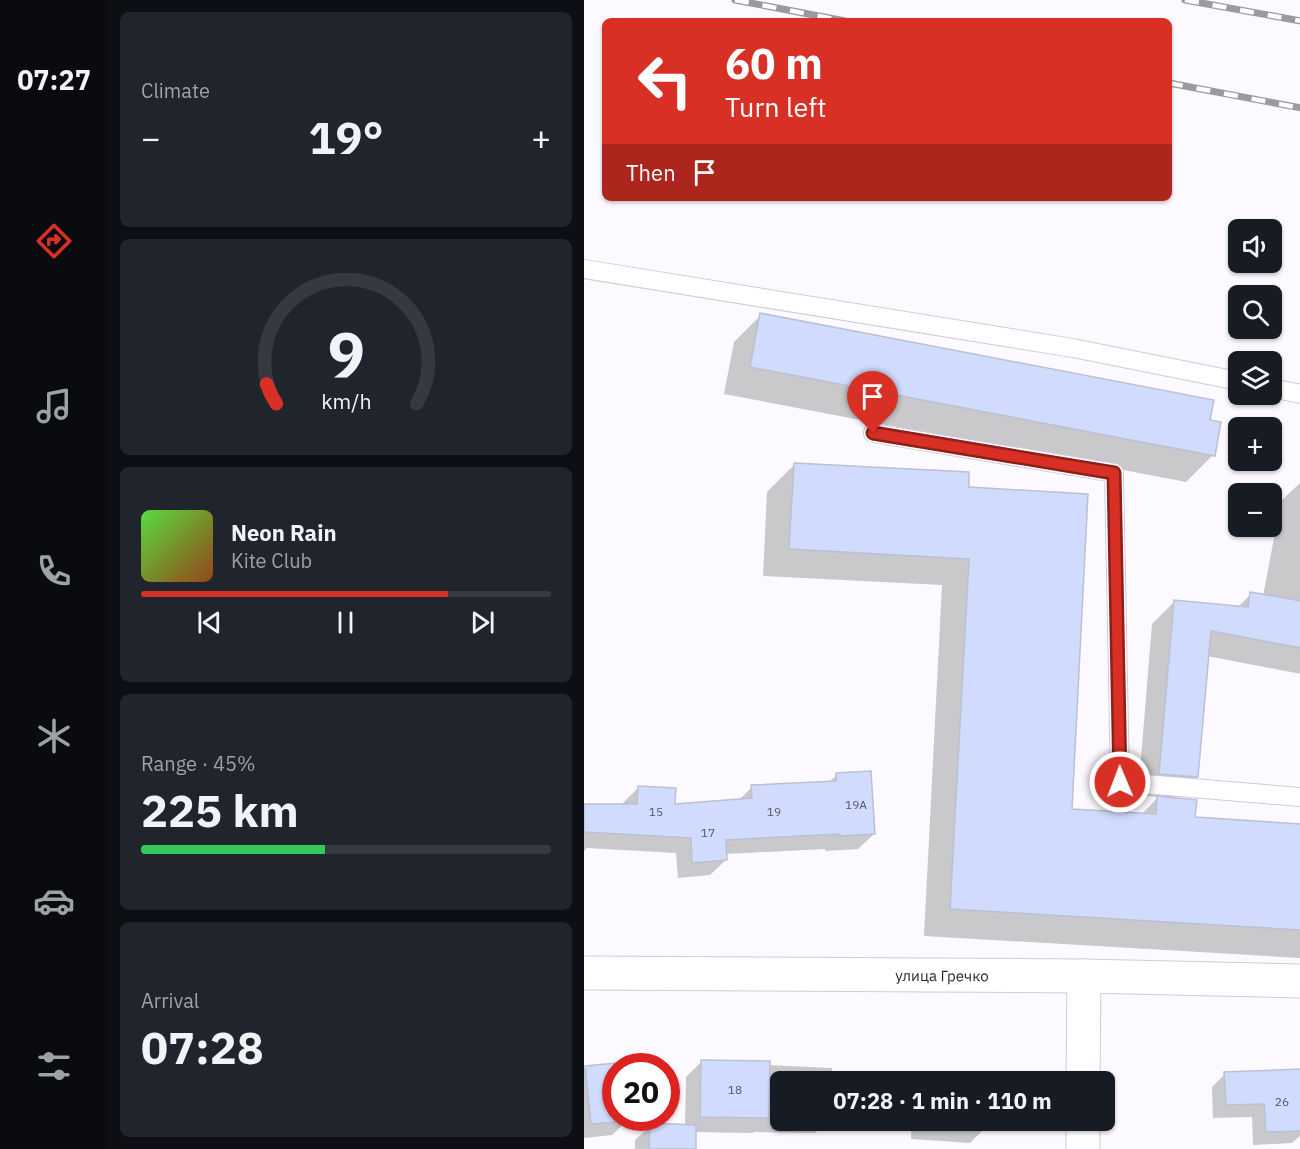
<!DOCTYPE html>
<html lang="en">
<head>
<meta charset="utf-8">
<style>
	:root { --surface:#171b24; --page:#20242c; --text:#f1f3f6; --muted:#9ea1a6; --line:#363941; --accent:#d93025 }
	body { margin:0; font-family:"IBM Plex Sans",sans-serif; background:var(--page); color:var(--text); height:100vh; display:flex; flex-direction:column; font-size:22px; white-space:nowrap }
	* { box-sizing:border-box; margin:0 }
	p { font-size:20px; color:var(--muted) }
	.icon { flex:none; width:33px; height:33px; fill:none; stroke:currentColor; stroke-width:2; stroke-linecap:round; stroke-linejoin:round }
	.map { position:relative; flex:1; overflow:hidden }
	.details { display:flex; flex-direction:column; gap:12px; padding:12px; background:#0d0f14; width:476px }
	.details>* { flex:none }
	.top-card { position:absolute; left:18px; top:18px; width:570px; height:183px; border-radius:9px; box-shadow:0 2px 4px #0004; background:#d93025; color:#fff; overflow:hidden }
	.buttons { position:absolute; left:644px; top:219px; display:grid; gap:12px }
	.buttons a { display:grid; place-items:center; width:54px; height:54px; border-radius:9px; background:var(--surface); box-shadow:0 2px 4px #0004; font-size:30px }
	.speed { position:absolute; left:18px; top:1053px; display:flex; gap:12px; font-size:30px; font-weight:700; text-align:center }
	.speed>* { display:grid; place-content:center; width:78px; height:78px; border-radius:50%; background:var(--surface); box-shadow:0 2px 4px #0004; line-height:1 }
	.speed .limit { border:9px solid #d22; background:#fff; color:#111 }
	.pin { position:absolute; display:grid; place-items:center; width:51px; height:51px; color:#fff; margin:-62px -26px; border-radius:50% 50% 50% 0; rotate:-45deg; box-shadow:0 0 6px #0007 }
	.pin .icon { rotate:45deg }
	.me { position:absolute; width:66px; margin:-33px; rotate:359deg; stroke-linejoin:round; filter:drop-shadow(0 0 4px #0008) }
	.turn { display:flex; align-items:center; gap:21px; height:126px; padding:0 24px; font-size:27px }
	.turn .icon { width:78px; height:78px; stroke-width:2.5 }
	.turn b { display:block; font-size:42px; line-height:51px }
	.then { display:flex; align-items:center; height:57px; padding:0 24px; background:#0003; gap:12px; font-size:22px }
	.big { font-size:45px; font-weight:700; line-height:1.1 }
	.details .card { flex:1; display:flex; flex-direction:column; justify-content:center; gap:9px; min-width:0; padding:0 21px; border-radius:9px; background:var(--page) }
	.details .dial { align-items:center; gap:0 }
	.dial svg { height:156px; overflow:visible; fill:none; stroke:var(--line); stroke-width:7; stroke-linecap:round; text-anchor:middle }
	.dial text { fill:var(--text); stroke:none }
	.song { display:flex; align-items:center; gap:18px }
	.cover { width:72px; height:72px; border-radius:9px; background:linear-gradient(135deg,hsl(110 70% 55%),hsl(20 70% 35%)) }
	.played { height:6px; border-radius:3px; background:linear-gradient(90deg,var(--accent) 75%,var(--line) 75%) }
	.keys { display:flex; justify-content:space-around; direction:ltr }
	.heat { display:flex; justify-content:space-between; align-items:center; font-size:33px; direction:ltr }
	.charge { height:9px; border-radius:4px; background:linear-gradient(90deg,#34c759 45%,var(--line) 0) }
	.trip { position:absolute; left:186px; top:1071px; width:345px; height:60px; border-radius:9px; background:var(--surface); box-shadow:0 2px 4px #0004; font-weight:700; line-height:60px; text-align:center }
	main { display:flex; flex:1; min-height:0 }
	.tabs { display:flex; flex-direction:column; width:108px; justify-content:space-around; align-items:center; background:#090b0e; color:var(--muted) }
	.tabs .icon { width:42px; height:42px }
	.tabs .on { color:var(--accent) }
	.tabs b { font-size:27px; color:var(--text) }
	.map>svg:first-child { display:block }
	.shadow { fill:#0003 }
	.building { fill:#d1dbfd; stroke:#bbc0d3; stroke-width:1.5 }
	.lines { fill:none; stroke-linecap:round; stroke-linejoin:round }
	.service-casing { stroke:#d2c9dc; stroke-width:20 }
	.minor-casing { stroke:#d2c9dc; stroke-width:35 }
	.service { stroke:#fff; stroke-width:18 }
	.minor { stroke:#fff; stroke-width:33 }
	.rail-casing { stroke:#9c999f; stroke-width:7 }
	.rail { stroke:#fff; stroke-width:4.5; stroke-dasharray:14; stroke-linecap:butt }
	.route-casing { stroke:#8d1f18; stroke-width:15 }
	.route { stroke:#d93025; stroke-width:10 }
	.labels { text-anchor:middle; dominant-baseline:central; stroke-width:4.5; stroke-linejoin:round; paint-order:stroke }
	.number-label { font-size:12px; fill:#545462 }
	.street-label { font-size:15px; fill:#2a272e; stroke:#fff }
</style>
</head>
<body>
<main>
<nav class="tabs">
<b>07:27</b>
<svg class="icon on" aria-label="directions" viewBox="0 0 24 24"><path d="M12 3l9 9-9 9-9-9zM9 14v-3h6M13 9l2 2-2 2"/></svg>
<svg class="icon" aria-label="music" viewBox="0 0 24 24"><path d="M9 18V5l10-2v13"/><circle cx="6" cy="18" r="3"/><circle cx="16" cy="16" r="3"/></svg>
<svg class="icon" aria-label="phone" viewBox="0 0 24 24"><path d="M5 4h4l2 5-3 2q2 4 5 5l2-3 5 2v4C11 20 4 13 5 4z"/></svg>
<svg class="icon" aria-label="climate" viewBox="0 0 24 24"><path d="M12 3v18M4 7l16 10M4 17L20 7"/></svg>
<svg class="icon" aria-label="car" viewBox="0 0 24 24"><path d="M5 17H2v-5l4-1 3-4h7l3 4 3 1v5h-3M9 17h6M6 11h13"/><circle cx="7" cy="17" r="2"/><circle cx="17" cy="17" r="2"/></svg>
<svg class="icon" aria-label="filters" viewBox="0 0 24 24"><path d="M4 7h16M4 17h16"/><circle cx="9" cy="7" r="2"/><circle cx="15" cy="17" r="2"/></svg>
</nav>
<section class="details">
<div class="card"><p>Climate</p>
<div class="heat"><a>−</a><b class="big">19°</b><a>+</a></div>
</div>
<div class="card dial"><svg viewBox="0 0 100 80">
<path d="M14 69A42 42 0 1 1 86 69"/>
<path d="M14 69A42 42 0 0 1 9 59" stroke="#d93025"/>
<text x="50" y="56" font-size="32" font-weight="700">9</text>
<text x="50" y="72" font-size="11">km/h</text>
</svg></div>
<div class="card">
<div class="song"><i class="cover"></i><div><b>Neon Rain</b><p>Kite Club</p></div></div>
<div class="played"></div>
<div class="keys"><svg class="icon" aria-label="previous" viewBox="0 0 24 24"><path d="M18 5L8 12l10 7zM5 5v14"/></svg><svg class="icon" aria-label="pause" viewBox="0 0 24 24"><path d="M8 5v14M16 5v14"/></svg><svg class="icon" aria-label="next" viewBox="0 0 24 24"><path d="M6 5l10 7-10 7zM19 5v14"/></svg></div>
</div>
<div class="card"><p>Range · 45%</p><b class="big">225 km</b><div class="charge"></div></div>
<div class="card"><p>Arrival</p><b class="big">07:28</b></div>
</section>
<div class="map">
<svg width="717" height="1149" viewBox="0 0 717 1149">
	<rect width="100%" height="100%" fill="#fcfafe"/>
	<path class="shadow" d="M177,315l447,106 5,34 -27,27 -462,-88 10,-52z
		M210,465l173,24 103,321 71,5 17,-18 -20,-2 14,-171 22,-22 64,5 13,-13 12,2 18,-95 20,-19v192l-94,-18 -10,121 -23,22 19,19 108,8v132l-377,-22 18,-351 -179,-9 4,-84z
		M253,775l37,59 -16,15 -33,2v-2l-100,5 1,6 -16,15 -32,3 -2,-25 -89,-5 -3,3v-46h39v-2l16,-16 34,19 65,-5 14,-14 76,-4z
		M117,1062l131,6v14h-52v38h48l-13,13 -61,-1 -2,1 -57,-1 -1,17h-59v-9l16,-15 34,1 1,-49z
		M38,1063l1,3h-7v52h11l1,2 -16,15 -28,3v-69l2,-2z
		M717,1070v65l-9,8 -39,2 -1,-28 -39,1 -1,-31 13,-13z
		M328,1120h74l-1,8 -15,15 -59,-4z"/>
	<path class="building" d="M176,313l454,87 -4,20 11,2 -6,34 -465,-89z
		M210,463l175,9v15l119,7 -16,315 84,5 1,-18 40,4 -2,17 106,7v106l-351,-21 19,-350 -180,-10z
		M666,592l51,9v47l-90,-17 -13,146 -39,-3 15,-174 74,7z
		M287,771l4,63 -35,2v-2l-114,6 1,20 -35,3 -1,-25 -107,-6v-28h53l1,-18 38,2 -1,16 77,-6 -1,-13 85,-4v-8z
		M117,1060l69,1 -1,57 -69,-1z
		M32,1063v59l-25,2 -6,-58z
		M717,1069v62l-35,1 -2,-28 -38,1 -2,-33z
		M342,1120h61v8l-61,-4z
		M66,1123l46,2v24h-47z"/>
	<g class="lines">
		<g class="service-casing">
			<path id="service" d="M0,269l489,79 165,33
				M687,388l30,6
				M289,433l241,40 6,309 181,15"/>
		</g>
		<g class="minor-casing">
			<g id="minor">
				<path id="s1" d="M0,973l500,3 217,5"/>
				<path d="M499,1082l1,-106"/>
				<path d="M499,1149v-29"/>
			</g>
		</g>
		<use href="#service" class="service"/>
		<use href="#minor" class="minor"/>
		<g class="rail-casing">
			<path id="rail" d="M151,0l110,21
				M601,0l116,21
				M585,83l132,25"/>
		</g>
		<use href="#rail" class="rail"/>
	</g>
	<g class="lines">
		<g class="route-casing">
			<path id="route" d="M289,433l241,40 6,309"/>
		</g>
		<use href="#route" class="route"/>
	</g>
	<g class="labels">
		<g class="number-label">
			<text x="272" y="804">19А</text>
			<text x="72" y="811">15</text>
			<text x="190" y="811">19</text>
			<text x="124" y="832">17</text>
			<text x="151" y="1089">18</text>
			<text x="698" y="1101">26</text>
		</g>
		<g class="street-label">
			<text stroke="none"><textPath href="#s1" startOffset="358">улица Гречко</textPath></text>
		</g>
	</g>
</svg>
<div class="buttons">
<a><svg class="icon" aria-label="sound" viewBox="0 0 24 24"><path d="M4 9h4l5-4v14l-5-4H4zM17 9q2 3 0 6"/></svg></a>
<a><svg class="icon" aria-label="search" viewBox="0 0 24 24"><circle cx="10" cy="10" r="6"/><path d="M15 15l6 6"/></svg></a>
<a><svg class="icon" aria-label="layers" viewBox="0 0 24 24"><path d="M12 4l9 5-9 5-9-5zM3 14l9 5 9-5"/></svg></a>
<a>+</a>
<a>−</a>
</div>
<div class="speed"><div class="limit">20</div></div>
<div class="pin" style="left:289px;top:433px;background:#d93025"><svg class="icon" aria-label="arrive" viewBox="0 0 24 24"><path d="M6 21V4h12l-3 4 3 4H6"/></svg></div>
<svg class="me" style="left:536px;top:782px" viewBox="-20 -20 40 40"><circle r="17" fill="#d93025" stroke="#fff" stroke-width="3"/><path d="M0-11L8 9 0 5-8 9z" fill="#fff"/></svg>
<div class="trip">07:28 · 1 min · 110 m</div>
<div class="top-card">
<div class="turn"><svg class="icon" aria-label="left" viewBox="0 0 24 24"><path d="M17 20v-9H6M10 6l-5 5 5 5"/></svg><div><b>60 m</b>Turn left</div></div>
<div class="then">Then<svg class="icon" aria-label="arrive" viewBox="0 0 24 24"><path d="M6 21V4h12l-3 4 3 4H6"/></svg></div>
</div>
</div>
</main>
</body>
</html>
